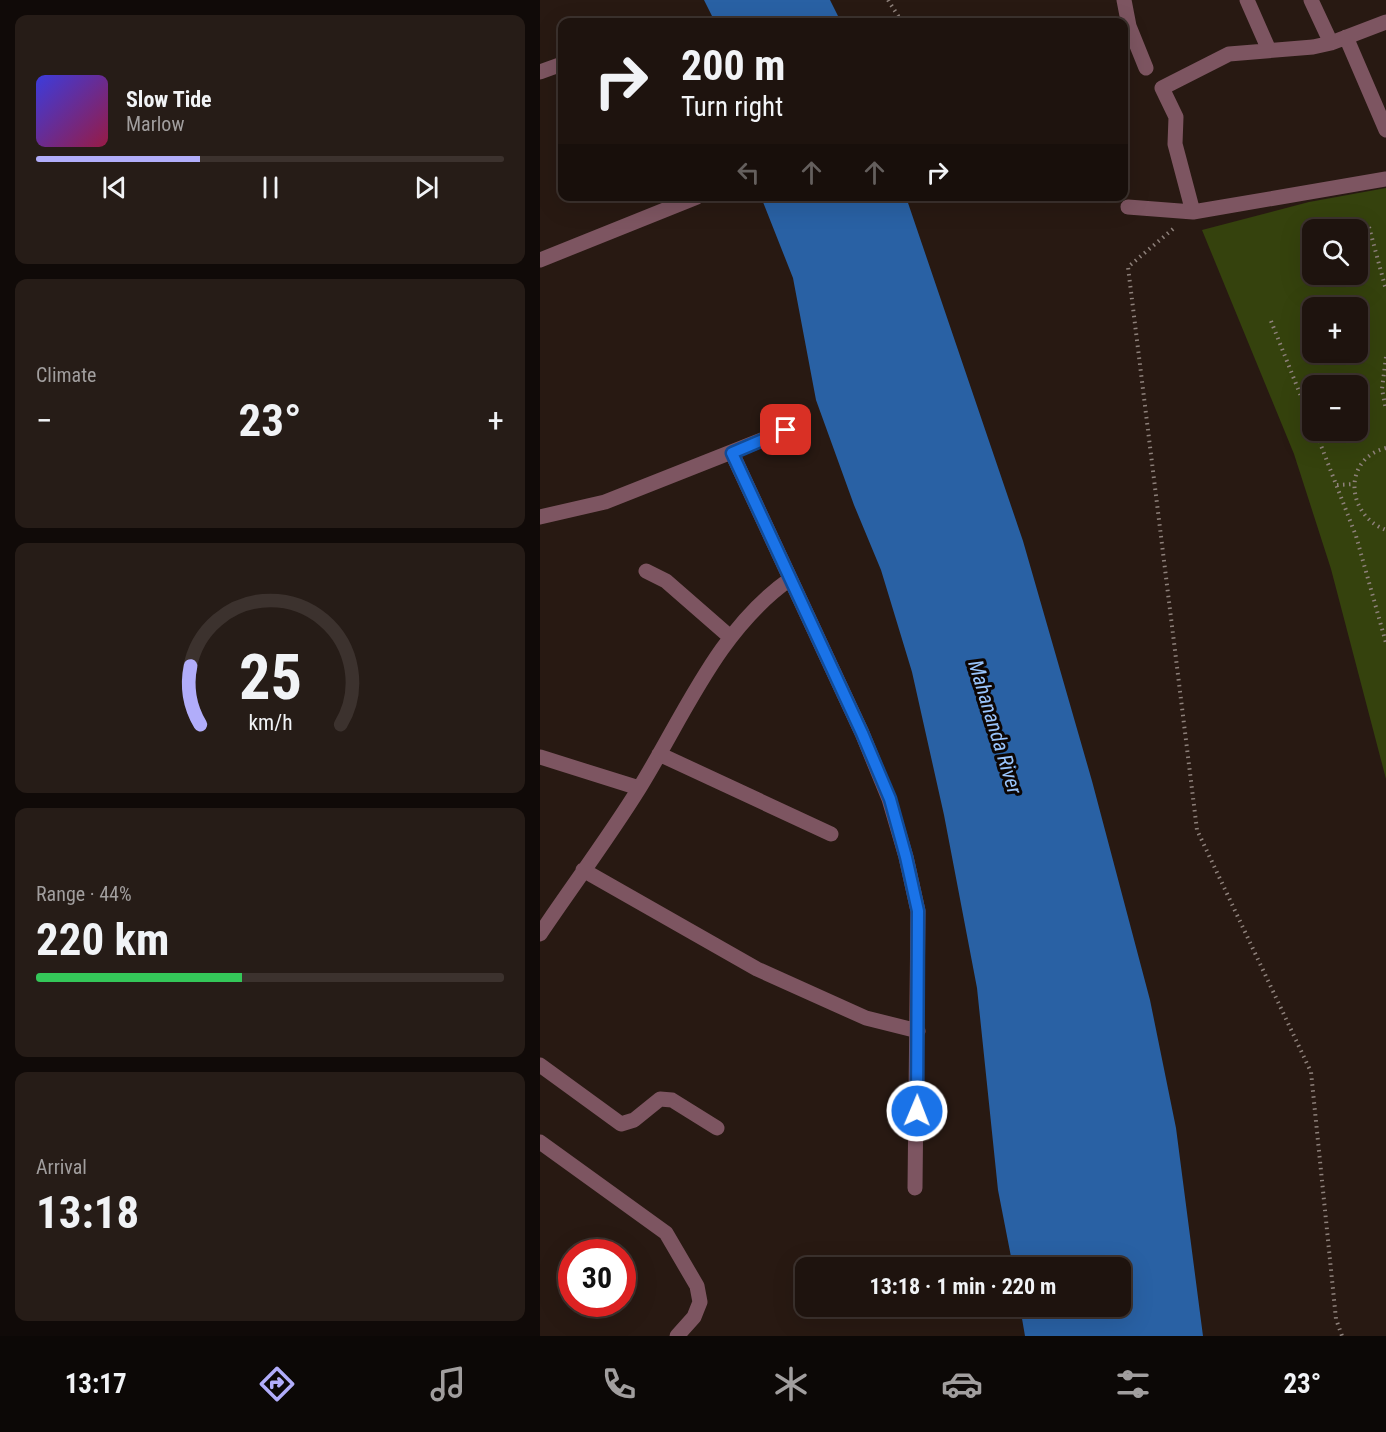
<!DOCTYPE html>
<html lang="en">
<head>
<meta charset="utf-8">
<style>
	:root { --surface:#1e130e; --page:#261c17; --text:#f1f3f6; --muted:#a19e9e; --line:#3c322e; --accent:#b1adfa }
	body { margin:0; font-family:"Roboto Condensed",sans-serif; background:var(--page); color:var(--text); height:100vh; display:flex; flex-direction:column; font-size:22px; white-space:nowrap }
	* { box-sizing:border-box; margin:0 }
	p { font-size:20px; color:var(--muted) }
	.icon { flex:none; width:33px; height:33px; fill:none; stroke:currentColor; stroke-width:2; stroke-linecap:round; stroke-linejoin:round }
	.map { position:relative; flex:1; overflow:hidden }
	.side { display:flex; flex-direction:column; gap:15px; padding:15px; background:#100a08; width:540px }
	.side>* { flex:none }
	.guide { position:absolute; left:18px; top:18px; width:570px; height:183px; border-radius:12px; box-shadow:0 6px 24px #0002,0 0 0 2px var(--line); background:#1e130e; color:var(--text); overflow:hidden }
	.buttons { position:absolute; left:762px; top:219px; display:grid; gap:12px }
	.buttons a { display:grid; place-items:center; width:66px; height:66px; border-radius:12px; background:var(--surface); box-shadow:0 6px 24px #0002,0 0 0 2px var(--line); font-size:30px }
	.speed { position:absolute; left:18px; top:1239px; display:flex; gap:12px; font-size:30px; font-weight:700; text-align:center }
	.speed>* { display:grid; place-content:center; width:78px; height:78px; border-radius:50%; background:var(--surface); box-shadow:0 6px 24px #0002,0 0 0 2px var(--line); line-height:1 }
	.speed .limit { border:9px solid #d22; background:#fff; color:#111 }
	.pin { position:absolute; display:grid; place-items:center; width:51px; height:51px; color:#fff; margin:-26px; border-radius:12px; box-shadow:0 3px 9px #0006 }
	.me { position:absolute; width:66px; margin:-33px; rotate:1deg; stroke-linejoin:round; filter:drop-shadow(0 0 4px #0008) }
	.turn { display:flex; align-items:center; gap:21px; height:126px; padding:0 24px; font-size:27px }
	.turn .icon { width:78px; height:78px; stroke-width:2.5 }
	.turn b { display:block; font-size:42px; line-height:51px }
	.lanes { display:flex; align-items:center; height:57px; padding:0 24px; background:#0003; justify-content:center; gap:30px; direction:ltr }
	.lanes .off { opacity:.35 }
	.big { font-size:45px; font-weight:700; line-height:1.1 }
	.side .card { flex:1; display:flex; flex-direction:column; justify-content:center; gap:9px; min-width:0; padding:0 21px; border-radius:12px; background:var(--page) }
	.side .dial { align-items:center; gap:0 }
	.dial svg { height:156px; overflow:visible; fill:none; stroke:var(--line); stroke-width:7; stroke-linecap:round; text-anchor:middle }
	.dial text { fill:var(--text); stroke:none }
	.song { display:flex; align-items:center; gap:18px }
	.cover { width:72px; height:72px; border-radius:9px; background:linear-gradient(135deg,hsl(240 70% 55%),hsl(340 70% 35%)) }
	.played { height:6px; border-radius:3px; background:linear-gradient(90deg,var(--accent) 35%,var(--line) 35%) }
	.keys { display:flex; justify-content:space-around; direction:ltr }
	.heat { display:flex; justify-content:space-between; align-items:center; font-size:33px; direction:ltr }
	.charge { height:9px; border-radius:4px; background:linear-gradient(90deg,#34c759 44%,var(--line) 0) }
	.trip { position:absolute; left:255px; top:1257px; width:336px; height:60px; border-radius:12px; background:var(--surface); box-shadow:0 6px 24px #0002,0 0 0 2px var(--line); font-weight:700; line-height:60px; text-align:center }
	.tabs { display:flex; height:96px; justify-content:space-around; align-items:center; background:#0c0806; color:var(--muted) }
	.tabs .icon { width:42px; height:42px }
	.tabs .current { color:var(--accent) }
	.tabs b { font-size:27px; color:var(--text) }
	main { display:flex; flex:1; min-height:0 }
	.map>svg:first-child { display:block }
	.green { fill:#35420d; fill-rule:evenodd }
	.water { fill:#2961a4 }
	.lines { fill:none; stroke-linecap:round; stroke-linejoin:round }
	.path { stroke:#8e817b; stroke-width:4; stroke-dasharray:1.5 4.5; stroke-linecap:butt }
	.minor { stroke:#7d5561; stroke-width:15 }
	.route-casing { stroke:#114b97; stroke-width:15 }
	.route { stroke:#1a73e8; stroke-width:10 }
	.labels { text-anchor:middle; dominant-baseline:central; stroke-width:6; stroke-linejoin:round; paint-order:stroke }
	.water-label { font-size:21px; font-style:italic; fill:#9ac5fd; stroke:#0c0604 }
</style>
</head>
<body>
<main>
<section class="side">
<div class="card">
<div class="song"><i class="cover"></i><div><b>Slow Tide</b><p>Marlow</p></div></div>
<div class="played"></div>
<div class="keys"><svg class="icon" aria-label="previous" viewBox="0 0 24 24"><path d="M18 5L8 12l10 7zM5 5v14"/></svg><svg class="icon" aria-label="pause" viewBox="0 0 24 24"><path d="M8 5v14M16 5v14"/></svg><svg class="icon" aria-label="next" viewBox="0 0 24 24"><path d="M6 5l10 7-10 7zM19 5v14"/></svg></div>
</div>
<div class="card"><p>Climate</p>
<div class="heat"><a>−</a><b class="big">23°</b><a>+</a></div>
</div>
<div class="card dial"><svg viewBox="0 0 100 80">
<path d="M14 69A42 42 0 1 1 86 69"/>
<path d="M14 69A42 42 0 0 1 9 39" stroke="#b1adfa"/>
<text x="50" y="56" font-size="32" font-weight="700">25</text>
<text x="50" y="72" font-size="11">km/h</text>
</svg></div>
<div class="card"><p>Range · 44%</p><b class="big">220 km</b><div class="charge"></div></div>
<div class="card"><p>Arrival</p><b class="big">13:18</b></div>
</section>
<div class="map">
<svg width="846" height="1336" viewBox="0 0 846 1336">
	<rect width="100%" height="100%" fill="#281912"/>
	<path class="green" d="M846,188v591l-55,-210 -37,-115 -92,-224 107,-28zM772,230h46v44h-46zM772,308h46v44h-46zM772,386h46v44h-46z"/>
	<path class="water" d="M164,0h126l11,22h-126z
		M221,197h145l117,344 69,240 58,219 26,128 27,208h-178l-5,-29 100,-1v-38l-107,-1 -15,-77 -21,-202 -33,-173 -32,-143 -31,-102 -27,-65 -38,-105 -23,-122z"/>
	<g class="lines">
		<path class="path" d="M348,0l14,22
			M560,196l11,5
			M829,227l17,63
			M633,229l-45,38 69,563 114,242 25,247 6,17
			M731,321l41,103
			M846,357l-4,32 4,21
			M775,430l41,106 30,107
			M846,448c-44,11 -40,67 0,82
			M797,485l17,-1"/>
		<path class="minor" d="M584,0l5,26 17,42
			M707,0l22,50
			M771,0l20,43
			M806,37l40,93
			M0,72l22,-8
			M588,207l65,5 193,-33
			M653,212l-18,-68 1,-27 -14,-29 67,-34 84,-7 18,-4 55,-21
			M0,260l157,-63
			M192,453l130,280 27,66 17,58 12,54 -3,277
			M0,517l65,-15 182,-72
			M106,571l20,10 63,55
			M119,754l172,80
			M0,757l99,31
			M43,870l174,99 109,49 52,13
			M0,934c33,-49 69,-97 100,-147 45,-73 78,-157 150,-208
			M0,1065l81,59 13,-4 26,-21 12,1 45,28
			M0,1142l126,91 31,53 3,16 -6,15 -17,19"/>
	</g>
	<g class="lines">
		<g class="route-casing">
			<path id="route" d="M246,430l-54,23 130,280 28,66 16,58 12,54 -1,200"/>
		</g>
		<use href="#route" class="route"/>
	</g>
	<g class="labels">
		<g class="water-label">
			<text transform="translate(455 727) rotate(73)">Mahananda River</text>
		</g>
	</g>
</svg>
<div class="buttons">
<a><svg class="icon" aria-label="search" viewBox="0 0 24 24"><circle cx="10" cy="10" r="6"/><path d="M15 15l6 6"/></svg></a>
<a>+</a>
<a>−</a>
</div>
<div class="speed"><div class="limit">30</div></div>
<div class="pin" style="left:246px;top:430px;background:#d93025"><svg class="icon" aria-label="arrive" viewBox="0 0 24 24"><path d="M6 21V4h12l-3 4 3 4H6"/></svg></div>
<svg class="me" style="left:377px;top:1111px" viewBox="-20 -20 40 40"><circle r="17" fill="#1a73e8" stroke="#fff" stroke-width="3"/><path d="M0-11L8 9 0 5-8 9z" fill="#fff"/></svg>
<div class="trip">13:18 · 1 min · 220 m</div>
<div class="guide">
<div class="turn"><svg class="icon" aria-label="right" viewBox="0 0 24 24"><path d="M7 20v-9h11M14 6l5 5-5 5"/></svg><div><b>200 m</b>Turn right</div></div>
<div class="lanes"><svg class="icon off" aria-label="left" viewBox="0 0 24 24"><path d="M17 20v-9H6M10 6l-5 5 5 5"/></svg><svg class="icon off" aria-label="ahead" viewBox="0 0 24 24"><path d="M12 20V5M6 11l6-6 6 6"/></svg><svg class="icon off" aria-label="ahead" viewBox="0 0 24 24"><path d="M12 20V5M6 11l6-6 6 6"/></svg><svg class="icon" aria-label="right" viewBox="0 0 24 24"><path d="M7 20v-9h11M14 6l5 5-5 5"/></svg></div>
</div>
</div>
</main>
<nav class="tabs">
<b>13:17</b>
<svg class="icon current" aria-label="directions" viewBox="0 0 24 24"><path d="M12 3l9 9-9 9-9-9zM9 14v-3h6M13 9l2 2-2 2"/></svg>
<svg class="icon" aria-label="music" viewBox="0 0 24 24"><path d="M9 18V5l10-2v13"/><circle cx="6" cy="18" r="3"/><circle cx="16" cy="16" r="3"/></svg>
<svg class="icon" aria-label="phone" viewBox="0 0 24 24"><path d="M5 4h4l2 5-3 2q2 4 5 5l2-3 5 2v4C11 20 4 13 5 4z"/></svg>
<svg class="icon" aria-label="climate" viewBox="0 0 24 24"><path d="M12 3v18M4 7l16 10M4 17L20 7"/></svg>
<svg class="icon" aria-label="car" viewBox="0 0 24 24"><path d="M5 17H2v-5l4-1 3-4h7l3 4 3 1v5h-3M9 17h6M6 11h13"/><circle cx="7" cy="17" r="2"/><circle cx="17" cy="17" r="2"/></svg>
<svg class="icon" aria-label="filters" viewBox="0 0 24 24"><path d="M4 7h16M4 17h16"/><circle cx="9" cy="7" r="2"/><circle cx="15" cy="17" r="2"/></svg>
<b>23°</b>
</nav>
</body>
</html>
